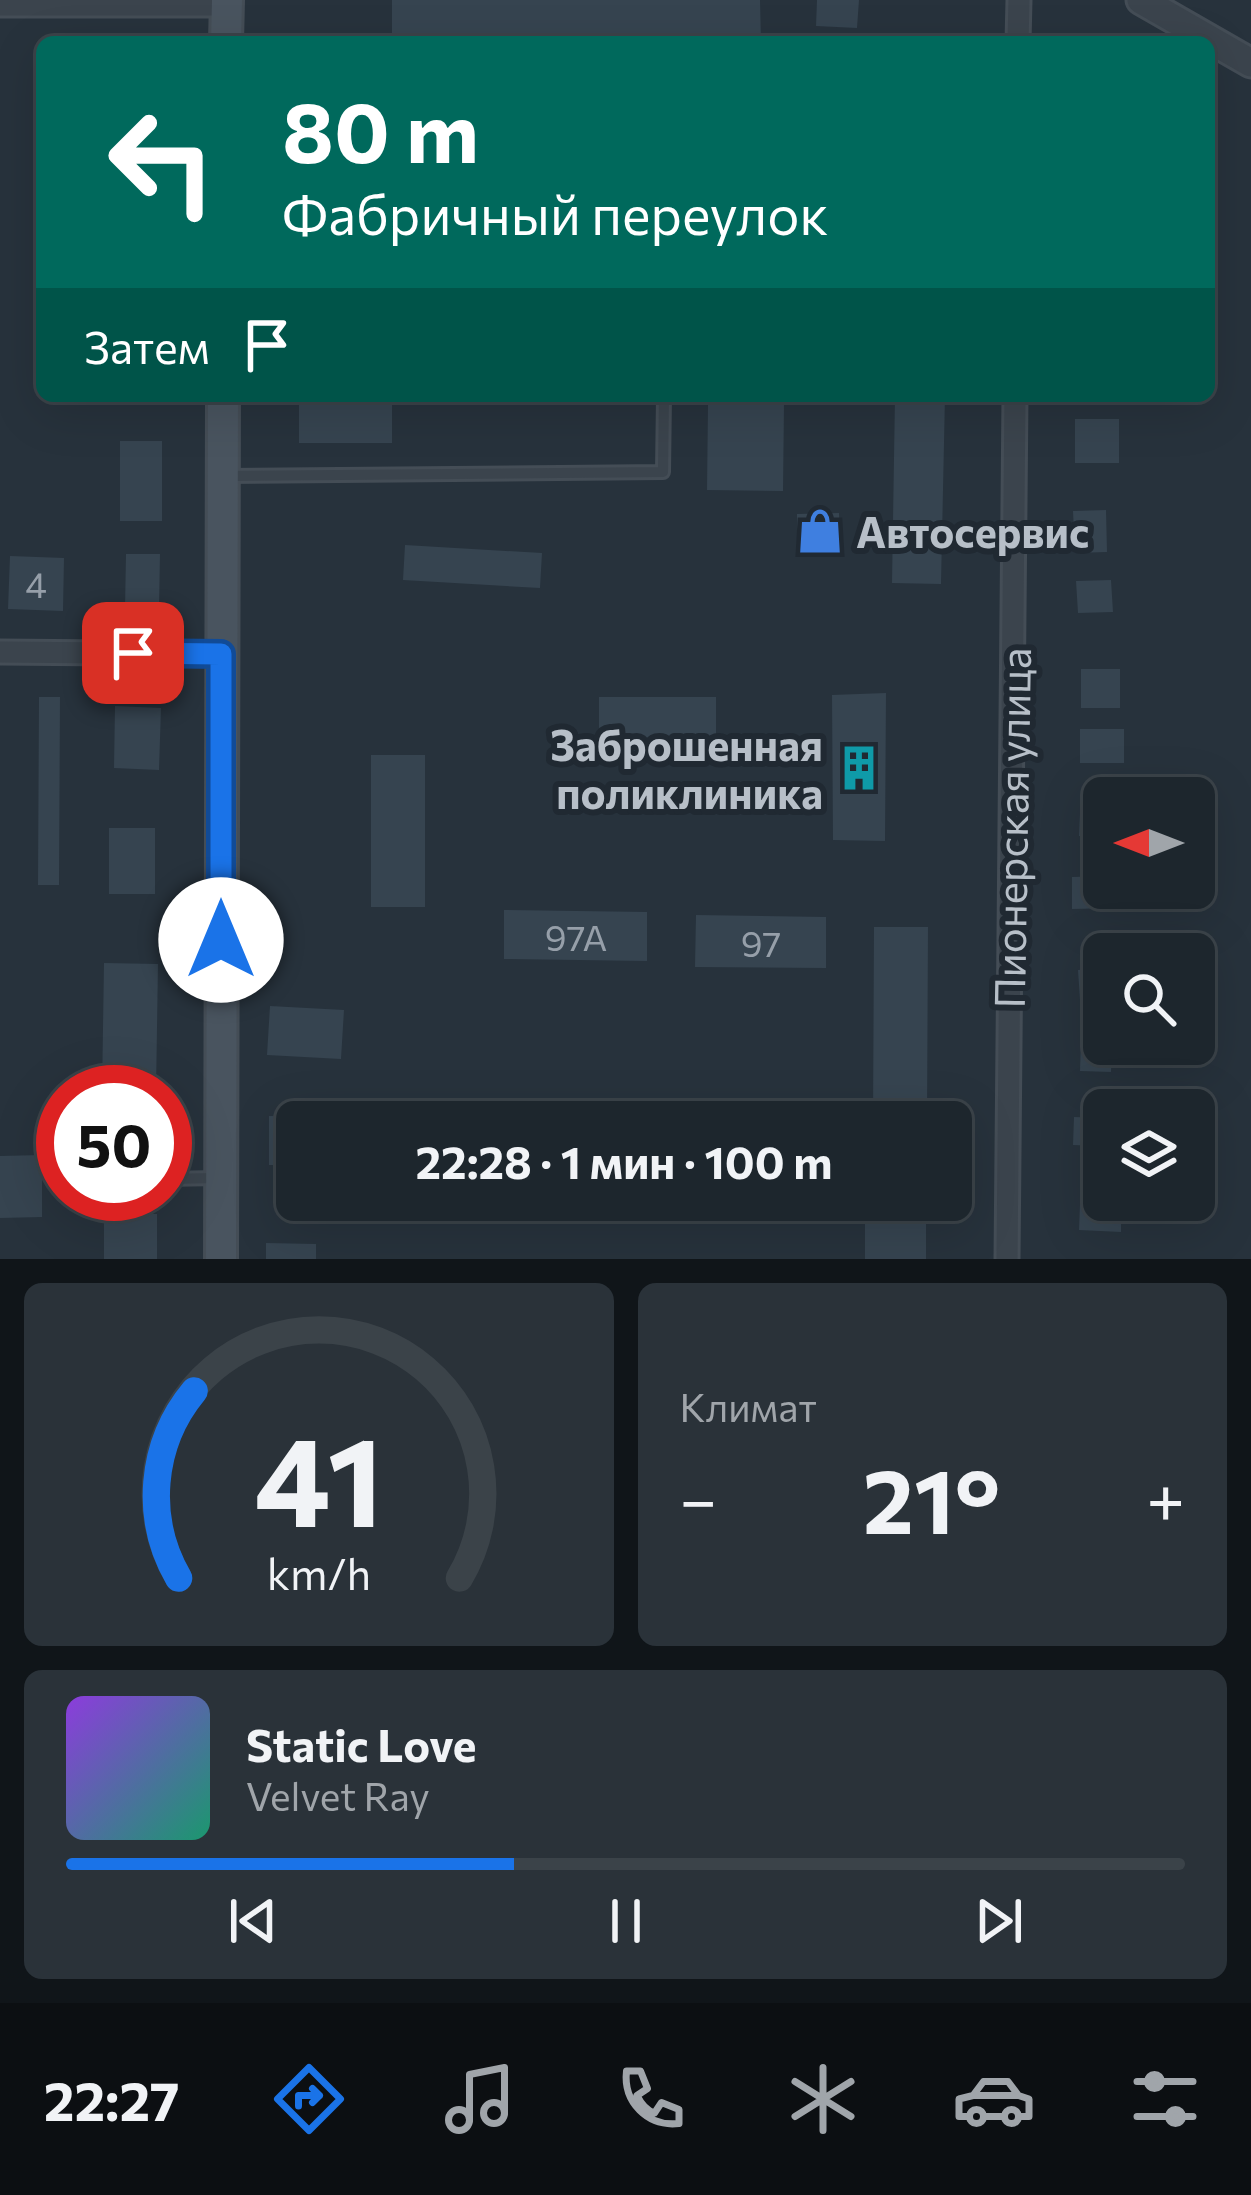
<!DOCTYPE html>
<html lang="ru">
<head>
<meta charset="utf-8">
<style>
	:root { --surface:#1d262d; --page:#2a3239; --text:#f1f3f6; --muted:#a0a5aa; --line:#3b4349; --accent:#1a73e8 }
	body { margin:0; font-family:Commissioner,sans-serif; background:var(--page); color:var(--text); height:100vh; display:flex; flex-direction:column; font-size:45px; white-space:nowrap }
	* { box-sizing:border-box; margin:0 }
	p { font-size:39px; color:var(--muted) }
	.icon { flex:none; width:66px; height:66px; fill:none; stroke:currentColor; stroke-width:2; stroke-linecap:round; stroke-linejoin:round }
	.map { position:relative; height:1259px; overflow:hidden }
	.drawer { display:flex; flex-direction:column; gap:24px; padding:24px; background:#101519; flex:1 }
	.drawer>* { flex:none }
	.banner { position:absolute; left:36px; top:36px; width:1179px; height:366px; border-radius:18px; box-shadow:0 12px 48px #0002,0 0 0 3px var(--line); background:#00695c; color:#fff; overflow:hidden }
	.needle { width:78px; rotate:270deg }
	.buttons { position:absolute; left:1083px; top:777px; display:grid; gap:24px }
	.buttons a { display:grid; place-items:center; width:132px; height:132px; border-radius:18px; background:var(--surface); box-shadow:0 12px 48px #0002,0 0 0 3px var(--line); font-size:60px }
	.speed { position:absolute; left:36px; top:1065px; display:flex; gap:24px; font-size:60px; font-weight:700; text-align:center }
	.speed>* { display:grid; place-content:center; width:156px; height:156px; border-radius:50%; background:var(--surface); box-shadow:0 12px 48px #0002,0 0 0 3px var(--line); line-height:1 }
	.speed .limit { border:18px solid #d22; background:#fff; color:#111 }
	.pin { position:absolute; display:grid; place-items:center; width:102px; height:102px; color:#fff; margin:-51px; border-radius:24px; box-shadow:0 6px 18px #0006 }
	.me { position:absolute; width:132px; margin:-66px; rotate:0deg; stroke-linejoin:round; filter:drop-shadow(0 0 9px #0008) }
	.turn { display:flex; align-items:center; gap:42px; height:252px; padding:0 48px; font-size:54px }
	.turn .icon { width:156px; height:156px; stroke-width:2.5 }
	.turn b { display:block; font-size:84px; line-height:102px }
	.then { display:flex; align-items:center; height:114px; padding:0 48px; background:#0003; gap:24px; font-size:45px }
	.big { font-size:90px; font-weight:700; line-height:1.1 }
	.drawer .widget { flex:1; display:flex; flex-direction:column; justify-content:center; gap:18px; min-width:0; padding:0 42px; border-radius:18px; background:var(--page) }
	.drawer .dial { align-items:center; gap:0 }
	.dial svg { height:312px; overflow:visible; fill:none; stroke:var(--line); stroke-width:7; stroke-linecap:round; text-anchor:middle }
	.dial text { fill:var(--text); stroke:none }
	.song { display:flex; align-items:center; gap:36px }
	.cover { width:144px; height:144px; border-radius:18px; background:linear-gradient(135deg,hsl(270 70% 55%),hsl(160 70% 35%)) }
	.played { height:12px; border-radius:6px; background:linear-gradient(90deg,var(--accent) 40%,var(--line) 40%) }
	.keys { display:flex; justify-content:space-around; direction:ltr }
	.heat { display:flex; justify-content:space-between; align-items:center; font-size:66px; direction:ltr }
	.drawer .tiles { flex:1; display:grid; gap:24px; grid-template-columns:1fr 1fr }
	.widget:last-child { grid-column:span 2 }
	.trip { position:absolute; left:276px; top:1101px; width:696px; height:120px; border-radius:18px; background:var(--surface); box-shadow:0 12px 48px #0002,0 0 0 3px var(--line); font-weight:700; line-height:120px; text-align:center }
	.menu { display:flex; height:192px; justify-content:space-around; align-items:center; background:#0c0f12; color:var(--muted) }
	.menu .icon { width:84px; height:84px }
	.menu .active { color:var(--accent) }
	.menu b { font-size:54px; color:var(--text) }
	.map>svg:first-child { display:block }
	.building { fill:#364450 }
	.lines { fill:none; stroke-linecap:round; stroke-linejoin:round }
	.service-casing { stroke:#444d56; stroke-width:16 }
	.minor-casing { stroke:#444d56; stroke-width:27 }
	.tertiary-casing { stroke:#444d56; stroke-width:33 }
	.secondary-casing { stroke:#444d56; stroke-width:36 }
	.service { stroke:#3b444d; stroke-width:10 }
	.minor { stroke:#3b444d; stroke-width:21 }
	.tertiary { stroke:#3b444d; stroke-width:27 }
	.secondary { stroke:#49545f; stroke-width:30 }
	.route-casing { stroke:#114b97; stroke-width:30 }
	.route { stroke:#1a73e8; stroke-width:21 }
	.labels { text-anchor:middle; dominant-baseline:central; stroke-width:12; stroke-linejoin:round; paint-order:stroke }
	.number-label { font-size:36px; fill:#969fa9 }
	.poi-label { font-size:42px; font-weight:bold; fill:#b7bfc8; stroke:#202932; text-anchor:start }
	.street-label { font-size:42px; fill:#b7bfc8; stroke:#202932 }
</style>
</head>
<body>
<div class="map">
<svg width="1251" height="1259" viewBox="0 0 1251 1259">
	<rect width="100%" height="100%" fill="#27323c"/>
	<path class="building" d="M392,0h368l1,42h-369z
		M817,0h42l-2,28 -41,-2z
		M299,396h93v47h-93z
		M895,396h50l-4,188 -49,-1z
		M708,405h76l-1,86 -76,-1z
		M1075,419h44v44h-44z
		M120,441h42v80h-42z
		M1106,510l1,42 -32,1 -2,-42z
		M839,513l1,26 -43,1v-26z
		M405,545l137,8 -2,35 -137,-8z
		M126,554h34l-1,55 -34,-1z
		M10,556l54,2 -1,53 -55,-2z
		M1111,580l2,32 -35,1 -2,-32z
		M1081,669h39v39h-39z
		M886,693l-1,148 -52,-1 -1,-145z
		M39,697h21l-1,188h-21z
		M599,697h117v62h-117z
		M115,706l46,2 -2,62 -45,-2z
		M1080,729h44v34h-44z
		M371,755h54v152h-54z
		M1080,813l24,1v22h-25z
		M109,828h46v66h-46z
		M1104,876v12h12v20l-44,1v-32z
		M504,910l143,2v49l-143,-2z
		M696,915l130,2v51l-131,-1z
		M874,927h54l-1,195h-54z
		M104,963l54,1 -2,128h-54z
		M1104,968v30l-24,2 -2,-30z
		M270,1006l74,4 -3,49 -74,-4z
		M1081,1039l31,5 -1,28 -31,-1z
		M561,1114l262,1v7h-262z
		M269,1116l183,2v4h-155v43h-28z
		M1074,1117l25,1 -1,28 -25,-1z
		M42,1155v62l-42,1v-62z
		M1081,1179l23,1v20h17v32l-42,-2z
		M865,1200h61v59h-61z
		M104,1214h53v45h-53z
		M266,1243l50,1v15h-50z"/>
	<g class="lines">
		<g class="service-casing">
			<path id="service" d="M226,476l437,-4 1,-76
				M165,1179l53,-1"/>
		</g>
		<g class="minor-casing">
			<path id="minor" d="M0,5h227
				M1018,42l1,-42
				M0,652l221,2
				M1007,1259l8,-863"/>
		</g>
		<g class="tertiary-casing">
			<path id="tertiary" d="M1141,0l110,63"/>
		</g>
		<g class="secondary-casing">
			<path id="secondary" d="M226,42l1,-42
				M221,1259l2,-863"/>
		</g>
		<use href="#service" class="service"/>
		<use href="#minor" class="minor"/>
		<use href="#tertiary" class="tertiary"/>
		<use href="#secondary" class="secondary"/>
	</g>
	<g class="lines">
		<g class="route-casing">
			<path id="route" d="M133,653l88,1v286"/>
		</g>
		<use href="#route" class="route"/>
	</g>
	<defs>
		<g id="shop-bare" transform="scale(3.6)"><path d="M-5-2.5h2.3a2.7 3.5 0 0 1 5.4 0H5L5.5 6h-11ZM-1.5-2.5h3a1.5 2.3 0 0 0-3 0Z" fill="#3f7fe0" stroke="#202932" stroke-width="2.5" paint-order="stroke"/></g>
		<g id="building-bare" transform="scale(3.6)"><path d="M-4-6H4V6H1V3H-1V6H-4ZM-2.5-4.3h1.7v1.8h-1.7ZM.8-4.3h1.7v1.8H.8ZM-2.5-1h1.7V.8h-1.7ZM.8-1h1.7V.8H.8Z" fill="#0f9aa8" stroke="#202932" stroke-width="2.5" paint-order="stroke"/></g>
	</defs>
	<g fill-rule="evenodd">
		<use href="#shop-bare" x="820" y="531"/>
		<use href="#building-bare" x="859" y="768"/>
	</g>
	<g class="labels">
		<g class="number-label">
			<text x="36" y="583">4</text>
			<text x="576" y="936">97А</text>
			<text x="761" y="942">97</text>
		</g>
		<g class="poi-label">
			<text x="856" y="531">Автосервис</text>
			<text x="823" y="744" text-anchor="end">Заброшенная<tspan x="823" dy="48">поликлиника</tspan></text>
		</g>
		<g class="street-label">
			<text transform="translate(1011 828) rotate(-89)">Пионерская улица</text>
		</g>
	</g>
</svg>
<div class="buttons">
<a><svg class="needle" viewBox="-14 -14 28 28"><path d="M0-13l5 13h-10z" fill="#e53935"/><path d="M0 13l5-13h-10z" fill="#a0a5aa"/></svg></a>
<a><svg class="icon" aria-label="search" viewBox="0 0 24 24"><circle cx="10" cy="10" r="6"/><path d="M15 15l6 6"/></svg></a>
<a><svg class="icon" aria-label="layers" viewBox="0 0 24 24"><path d="M12 4l9 5-9 5-9-5zM3 14l9 5 9-5"/></svg></a>
</div>
<div class="speed"><div class="limit">50</div></div>
<div class="pin" style="left:133px;top:653px;background:#d93025"><svg class="icon" aria-label="arrive" viewBox="0 0 24 24"><path d="M6 21V4h12l-3 4 3 4H6"/></svg></div>
<svg class="me" style="left:221px;top:940px" viewBox="-20 -20 40 40"><circle r="19" fill="#fff"/><path d="M0-13L10 11 0 6-10 11z" fill="#1a73e8"/></svg>
<div class="trip">22:28 · 1 мин · 100 m</div>
<div class="banner">
<div class="turn"><svg class="icon" aria-label="left" viewBox="0 0 24 24"><path d="M17 20v-9H6M10 6l-5 5 5 5"/></svg><div><b>80 m</b>Фабричный переулок</div></div>
<div class="then">Затем<svg class="icon" aria-label="arrive" viewBox="0 0 24 24"><path d="M6 21V4h12l-3 4 3 4H6"/></svg></div>
</div>
</div>
<section class="drawer">
<div class="tiles">
<div class="widget dial"><svg viewBox="0 0 100 80">
<path d="M14 69A42 42 0 1 1 86 69"/>
<path d="M14 69A42 42 0 0 1 18 21" stroke="#1a73e8"/>
<text x="50" y="56" font-size="32" font-weight="700">41</text>
<text x="50" y="72" font-size="11">km/h</text>
</svg></div>
<div class="widget"><p>Климат</p>
<div class="heat"><a>−</a><b class="big">21°</b><a>+</a></div>
</div>
<div class="widget">
<div class="song"><i class="cover"></i><div><b>Static Love</b><p>Velvet Ray</p></div></div>
<div class="played"></div>
<div class="keys"><svg class="icon" aria-label="previous" viewBox="0 0 24 24"><path d="M18 5L8 12l10 7zM5 5v14"/></svg><svg class="icon" aria-label="pause" viewBox="0 0 24 24"><path d="M8 5v14M16 5v14"/></svg><svg class="icon" aria-label="next" viewBox="0 0 24 24"><path d="M6 5l10 7-10 7zM19 5v14"/></svg></div>
</div>
</div>
</section>
<nav class="menu">
<b>22:27</b>
<svg class="icon active" aria-label="directions" viewBox="0 0 24 24"><path d="M12 3l9 9-9 9-9-9zM9 14v-3h6M13 9l2 2-2 2"/></svg>
<svg class="icon" aria-label="music" viewBox="0 0 24 24"><path d="M9 18V5l10-2v13"/><circle cx="6" cy="18" r="3"/><circle cx="16" cy="16" r="3"/></svg>
<svg class="icon" aria-label="phone" viewBox="0 0 24 24"><path d="M5 4h4l2 5-3 2q2 4 5 5l2-3 5 2v4C11 20 4 13 5 4z"/></svg>
<svg class="icon" aria-label="climate" viewBox="0 0 24 24"><path d="M12 3v18M4 7l16 10M4 17L20 7"/></svg>
<svg class="icon" aria-label="car" viewBox="0 0 24 24"><path d="M5 17H2v-5l4-1 3-4h7l3 4 3 1v5h-3M9 17h6M6 11h13"/><circle cx="7" cy="17" r="2"/><circle cx="17" cy="17" r="2"/></svg>
<svg class="icon" aria-label="filters" viewBox="0 0 24 24"><path d="M4 7h16M4 17h16"/><circle cx="9" cy="7" r="2"/><circle cx="15" cy="17" r="2"/></svg>
</nav>
</body>
</html>
